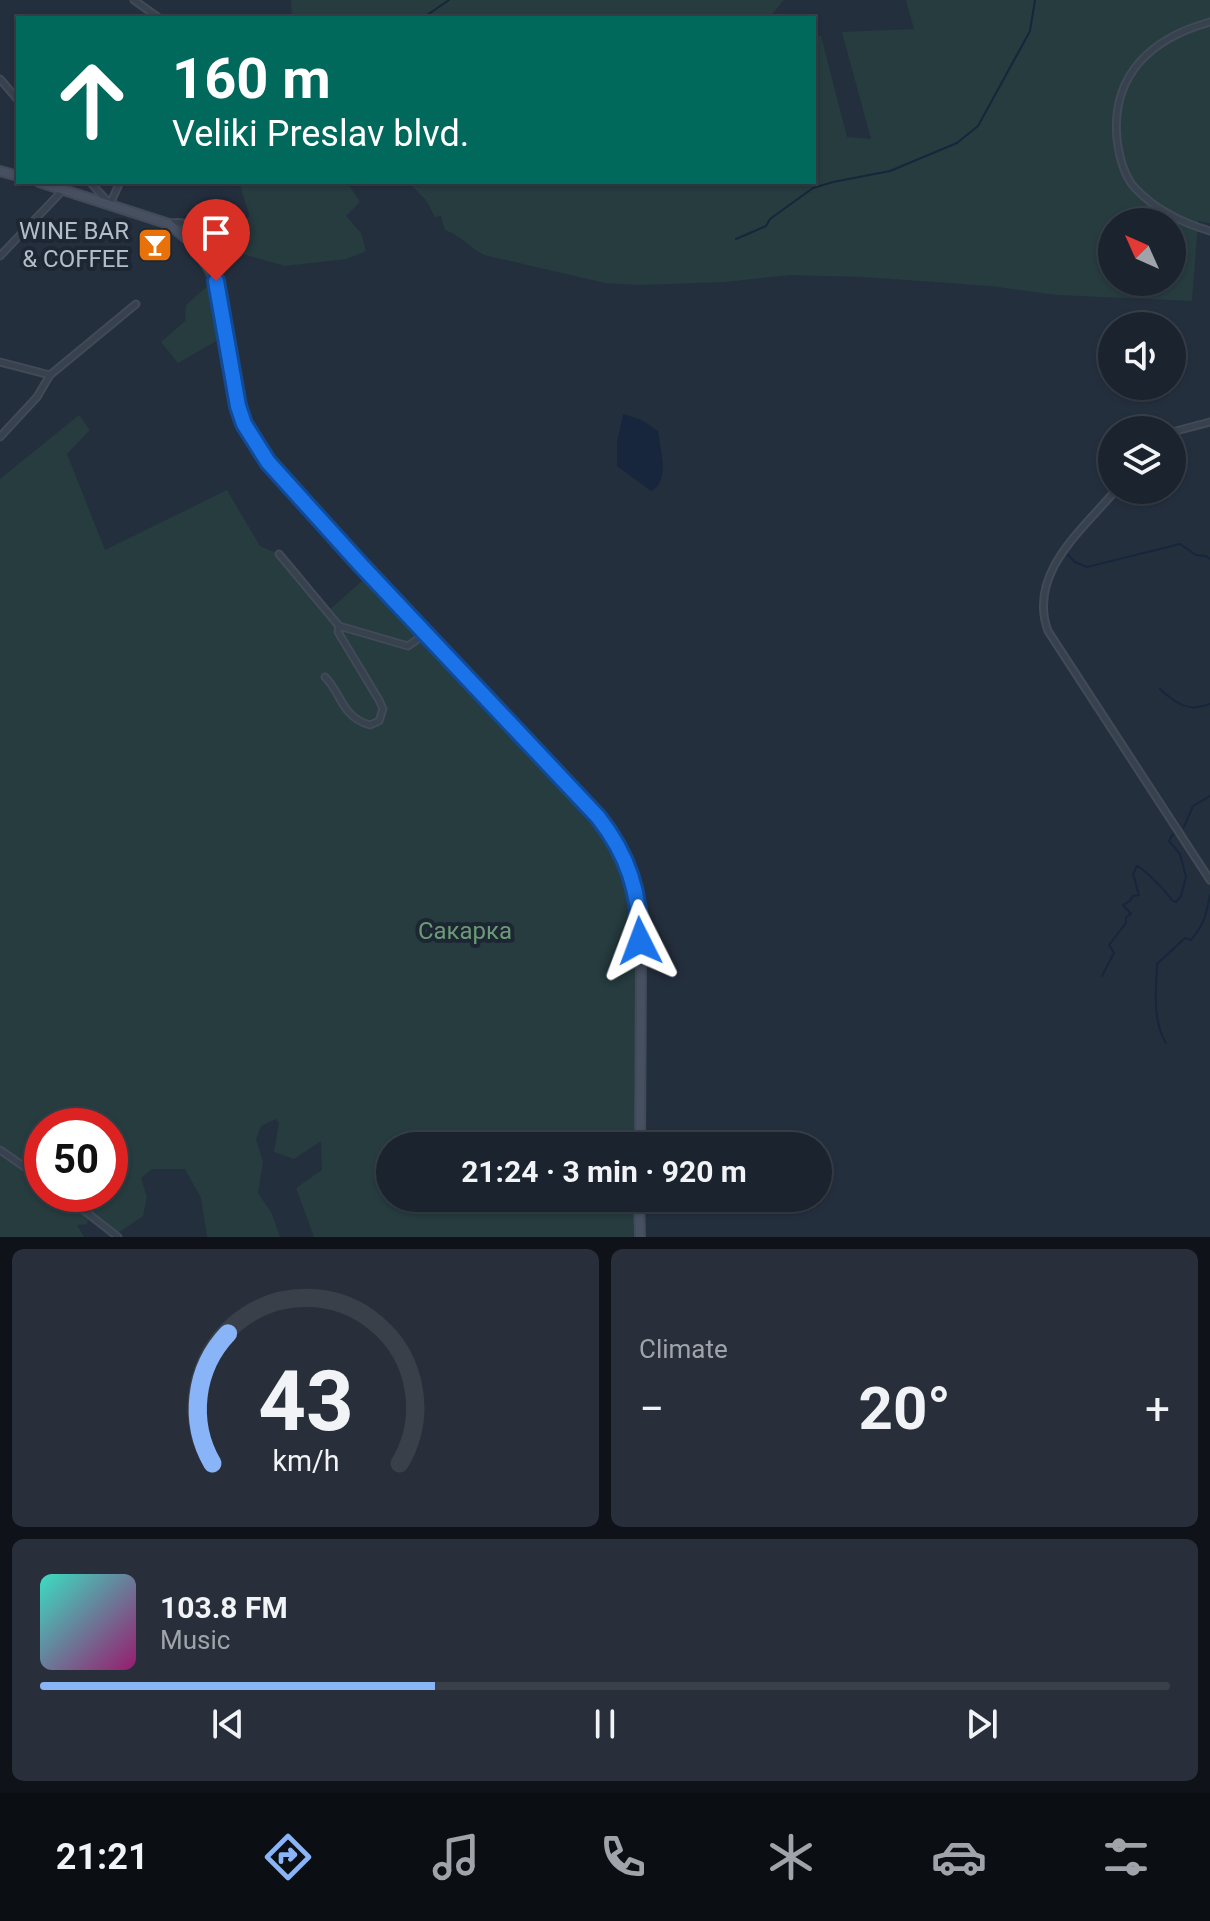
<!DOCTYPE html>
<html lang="en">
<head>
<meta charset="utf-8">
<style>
	:root { --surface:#1b232e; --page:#282f3a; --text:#f1f3f6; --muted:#a0a4aa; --line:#39404a; --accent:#8ab4f8 }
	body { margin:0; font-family:Roboto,sans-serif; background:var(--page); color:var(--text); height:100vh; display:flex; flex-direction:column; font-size:30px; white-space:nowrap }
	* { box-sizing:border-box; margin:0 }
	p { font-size:26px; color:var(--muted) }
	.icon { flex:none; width:44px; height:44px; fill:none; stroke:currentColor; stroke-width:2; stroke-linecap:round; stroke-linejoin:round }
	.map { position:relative; height:1237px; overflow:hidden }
	.drawer { display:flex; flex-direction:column; gap:12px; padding:12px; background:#0f1319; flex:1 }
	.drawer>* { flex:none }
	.hud { position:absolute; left:16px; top:16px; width:800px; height:168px; border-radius:0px; box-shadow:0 2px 6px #0004,0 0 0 2px var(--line); background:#00695c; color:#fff; overflow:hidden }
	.needle { width:52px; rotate:315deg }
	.buttons { position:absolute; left:1098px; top:208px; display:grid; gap:16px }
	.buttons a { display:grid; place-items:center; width:88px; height:88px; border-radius:50%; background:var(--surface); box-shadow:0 2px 6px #0004,0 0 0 2px var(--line); font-size:40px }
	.speed { position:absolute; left:24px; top:1108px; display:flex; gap:16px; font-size:40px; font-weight:700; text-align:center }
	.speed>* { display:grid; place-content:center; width:104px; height:104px; border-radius:50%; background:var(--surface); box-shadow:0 2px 6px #0004,0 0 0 2px var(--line); line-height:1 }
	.speed .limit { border:12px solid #d22; background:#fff; color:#111 }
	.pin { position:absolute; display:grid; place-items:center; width:68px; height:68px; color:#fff; margin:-82px -34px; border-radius:50% 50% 50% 0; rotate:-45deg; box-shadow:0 0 8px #0007 }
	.pin .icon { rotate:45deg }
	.me { position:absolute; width:88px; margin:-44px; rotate:357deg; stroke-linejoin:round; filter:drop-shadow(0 0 6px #0008) }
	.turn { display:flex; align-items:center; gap:28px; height:168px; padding:0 24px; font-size:36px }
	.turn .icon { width:104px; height:104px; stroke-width:2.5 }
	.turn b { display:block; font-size:56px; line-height:68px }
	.big { font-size:60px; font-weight:700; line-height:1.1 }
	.drawer .card { flex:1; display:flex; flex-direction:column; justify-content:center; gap:12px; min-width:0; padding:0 28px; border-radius:12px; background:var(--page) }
	.drawer .dial { align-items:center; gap:0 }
	.dial svg { height:208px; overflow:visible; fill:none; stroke:var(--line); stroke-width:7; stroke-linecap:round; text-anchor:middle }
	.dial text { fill:var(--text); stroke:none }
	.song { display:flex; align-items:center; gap:24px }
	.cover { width:96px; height:96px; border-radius:12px; background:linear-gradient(135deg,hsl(170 70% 55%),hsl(320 70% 35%)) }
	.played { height:8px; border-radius:4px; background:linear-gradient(90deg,var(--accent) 35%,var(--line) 35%) }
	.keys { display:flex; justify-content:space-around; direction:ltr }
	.heat { display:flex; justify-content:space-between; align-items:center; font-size:44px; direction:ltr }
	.drawer .tiles { flex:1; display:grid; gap:12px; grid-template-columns:1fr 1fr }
	.card:last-child { grid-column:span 2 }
	.trip { position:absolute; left:376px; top:1132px; width:456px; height:80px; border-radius:40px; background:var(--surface); box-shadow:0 2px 6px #0004,0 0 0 2px var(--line); font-weight:700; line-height:80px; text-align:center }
	.tab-bar { display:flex; height:128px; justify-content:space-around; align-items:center; background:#0b0e12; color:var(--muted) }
	.tab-bar .icon { width:56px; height:56px }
	.tab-bar .active { color:var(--accent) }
	.tab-bar b { font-size:36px; color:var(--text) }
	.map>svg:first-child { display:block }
	.green { fill:#263c3f; fill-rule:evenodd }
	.water { fill:#17263c }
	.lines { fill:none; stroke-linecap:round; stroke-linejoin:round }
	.stream { stroke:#17263c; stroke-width:2 }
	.minor-casing { stroke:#414a57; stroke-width:9 }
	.secondary-casing { stroke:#414a57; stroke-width:12 }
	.minor { stroke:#38414e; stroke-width:5 }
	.secondary { stroke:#465061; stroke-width:8 }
	.route-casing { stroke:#114b97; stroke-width:20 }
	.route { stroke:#1a73e8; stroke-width:14 }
	.labels { text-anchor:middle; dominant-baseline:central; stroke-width:8; stroke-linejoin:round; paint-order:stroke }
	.poi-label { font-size:24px; fill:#b4bcc9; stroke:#1d2633; text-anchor:end }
	.park-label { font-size:24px; fill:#6b9a76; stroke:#1d2633 }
</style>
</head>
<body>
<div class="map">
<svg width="1210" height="1237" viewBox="0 0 1210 1237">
	<rect width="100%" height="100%" fill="#242f3e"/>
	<path class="green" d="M291,0h493l-15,18h-477z
		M906,0h304v223l-12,-2 -6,80 -135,-6 -67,-9 -126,-9 -74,-2 -65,7 -85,3 -35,-2 -121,-28c-14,-7 -24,-20 -39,-25l-4,-14 -6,1 -9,-17 -18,-18h406v-146h7l26,101 24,2 -29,-107 72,-3zM1112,222h60v60h-60z
		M239,182h108l13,20 -14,14 15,17 5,18 -20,8 -61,7 -67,-19 30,-29 1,-4z
		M212,282l13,54 -47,27 -17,-21 24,-21 1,-16z
		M79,415l11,15 -23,24 38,96 122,-60 33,56 19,8 49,57 42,-37 244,264 24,59 2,249h-250v52h249l1,39h-326l-18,-49 26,-18 -1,-29 -27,18 -20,-7 5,-29 -3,-4 -15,7 -5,13 7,23 -5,31 14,21 8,23h-73l-6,-39 -16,-29h-33l-11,9 6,19 -4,19 -25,17 -49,-39h41v-68h-68v47l-42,-27v-667z
		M0,1156l42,26v12h17l30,21 -2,9 -10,1 7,12h-84z"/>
	<path class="water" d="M623,414l19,6 16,11c2,18 13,51 -7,60l-34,-25v-24z"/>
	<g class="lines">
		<path class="stream" d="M423,18l26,-18
			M736,239l30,-13 4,-7 43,-31 20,-6 57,-11 67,-28 21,-17 52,-95 5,-31
			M1068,555l7,7 12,5 93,-23 16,11 10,1 4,3
			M1160,689c15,14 29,24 50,15
			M1184,827l9,-21 17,-10
			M1102,976l12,-23 -5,-8 17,-22v-6l5,-3 -8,-9 7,-4 3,-5 6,-1 -6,-21 4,-8c9,4 29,26 36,35l3,1 5,-6 5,-19 -6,-23 -11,-13 4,-7
			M1166,1043c-14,-23 -10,-53 -9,-79l28,-26 6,2c14,-17 15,-25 19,-45"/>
		<g class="minor-casing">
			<path id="minor" d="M134,0l25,18
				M1210,22c-58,16 -99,52 -93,117 2,16 7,38 19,50 20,21 47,34 74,42
				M0,79l18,21
				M90,182l19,21
				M110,204l10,-22
				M171,223c28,-5 44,28 43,52
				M0,256l63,-66
				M0,362l50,13
				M1172,432l38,-10
				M0,437l37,-40 13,-22 86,-71
				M1116,490c-34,40 -89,84 -68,141l162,249
				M279,554l60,72 -1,6 41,68 4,9 -4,12 -9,4c-29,-8 -29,-33 -45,-48
				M339,626l69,20 17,-12
				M0,1150l42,29
				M63,1194l55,43"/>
		</g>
		<g class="secondary-casing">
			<path id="secondary" d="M0,171l18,5
				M39,182l130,42 26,22 21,35 22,125c23,65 93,127 140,177 72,76 142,152 214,228l22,27 10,19 14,40 3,68 -1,181
				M639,1198l1,39"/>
		</g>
		<use href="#minor" class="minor"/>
		<use href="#secondary" class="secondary"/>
	</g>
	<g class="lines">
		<g class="route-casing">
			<path id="route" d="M216,281l22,125 6,18 24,38 92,102 238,253c30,38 42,76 42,124"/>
		</g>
		<use href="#route" class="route"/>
	</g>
	<defs>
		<g id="bar-square" transform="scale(1.8)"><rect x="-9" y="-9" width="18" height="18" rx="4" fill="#e8710a" stroke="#1d2633"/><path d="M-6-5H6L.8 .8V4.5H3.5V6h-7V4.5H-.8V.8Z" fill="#fff"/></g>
	</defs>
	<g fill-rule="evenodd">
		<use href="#bar-square" x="155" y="245"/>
	</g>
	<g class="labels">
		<g class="poi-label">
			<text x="129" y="231">WINE BAR<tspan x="129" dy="28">&amp; COFFEE</tspan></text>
		</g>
		<g class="park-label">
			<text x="465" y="931">Сакарка</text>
		</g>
	</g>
</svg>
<div class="buttons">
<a><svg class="needle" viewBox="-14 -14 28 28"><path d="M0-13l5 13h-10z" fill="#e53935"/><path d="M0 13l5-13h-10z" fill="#a0a4aa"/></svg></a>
<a><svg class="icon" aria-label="sound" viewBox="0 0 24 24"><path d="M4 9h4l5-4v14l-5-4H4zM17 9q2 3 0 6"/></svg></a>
<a><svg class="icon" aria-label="layers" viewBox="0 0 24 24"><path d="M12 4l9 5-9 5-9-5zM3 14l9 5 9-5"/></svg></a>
</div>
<div class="speed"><div class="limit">50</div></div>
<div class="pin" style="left:216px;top:281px;background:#d93025"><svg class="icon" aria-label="arrive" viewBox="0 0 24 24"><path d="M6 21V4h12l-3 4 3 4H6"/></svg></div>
<svg class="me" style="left:640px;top:941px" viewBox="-20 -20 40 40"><path d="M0-17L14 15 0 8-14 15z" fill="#1a73e8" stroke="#fff" stroke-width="4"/></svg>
<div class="trip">21:24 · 3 min · 920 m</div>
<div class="hud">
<div class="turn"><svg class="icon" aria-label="ahead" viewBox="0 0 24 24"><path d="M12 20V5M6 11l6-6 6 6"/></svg><div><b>160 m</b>Veliki Preslav blvd.</div></div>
</div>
</div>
<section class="drawer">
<div class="tiles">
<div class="card dial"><svg viewBox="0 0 100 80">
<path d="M14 69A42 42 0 1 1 86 69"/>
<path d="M14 69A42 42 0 0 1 20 19" stroke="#8ab4f8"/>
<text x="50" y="56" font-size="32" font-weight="700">43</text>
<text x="50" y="72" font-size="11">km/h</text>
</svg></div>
<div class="card"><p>Climate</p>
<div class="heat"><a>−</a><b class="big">20°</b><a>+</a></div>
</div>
<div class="card">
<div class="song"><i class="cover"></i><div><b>103.8 FM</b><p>Music</p></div></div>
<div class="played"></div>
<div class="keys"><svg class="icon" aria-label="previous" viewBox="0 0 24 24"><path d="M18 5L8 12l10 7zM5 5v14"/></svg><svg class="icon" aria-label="pause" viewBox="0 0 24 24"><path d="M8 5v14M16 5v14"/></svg><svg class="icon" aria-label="next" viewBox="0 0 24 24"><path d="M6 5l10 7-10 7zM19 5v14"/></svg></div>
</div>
</div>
</section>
<nav class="tab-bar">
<b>21:21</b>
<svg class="icon active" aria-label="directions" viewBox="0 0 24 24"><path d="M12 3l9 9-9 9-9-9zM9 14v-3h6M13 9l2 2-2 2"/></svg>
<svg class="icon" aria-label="music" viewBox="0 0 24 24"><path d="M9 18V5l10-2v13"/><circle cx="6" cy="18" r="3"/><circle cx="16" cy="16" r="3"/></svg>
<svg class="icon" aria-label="phone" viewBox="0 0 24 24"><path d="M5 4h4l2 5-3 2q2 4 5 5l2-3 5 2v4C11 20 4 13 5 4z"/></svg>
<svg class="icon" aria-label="climate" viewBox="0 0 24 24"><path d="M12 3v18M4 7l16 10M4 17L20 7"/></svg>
<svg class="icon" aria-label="car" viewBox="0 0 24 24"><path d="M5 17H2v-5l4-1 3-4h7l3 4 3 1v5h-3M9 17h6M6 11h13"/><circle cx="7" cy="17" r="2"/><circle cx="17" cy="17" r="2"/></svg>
<svg class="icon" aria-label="filters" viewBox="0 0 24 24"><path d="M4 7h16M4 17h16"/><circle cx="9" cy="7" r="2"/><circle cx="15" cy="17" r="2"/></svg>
</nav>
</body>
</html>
